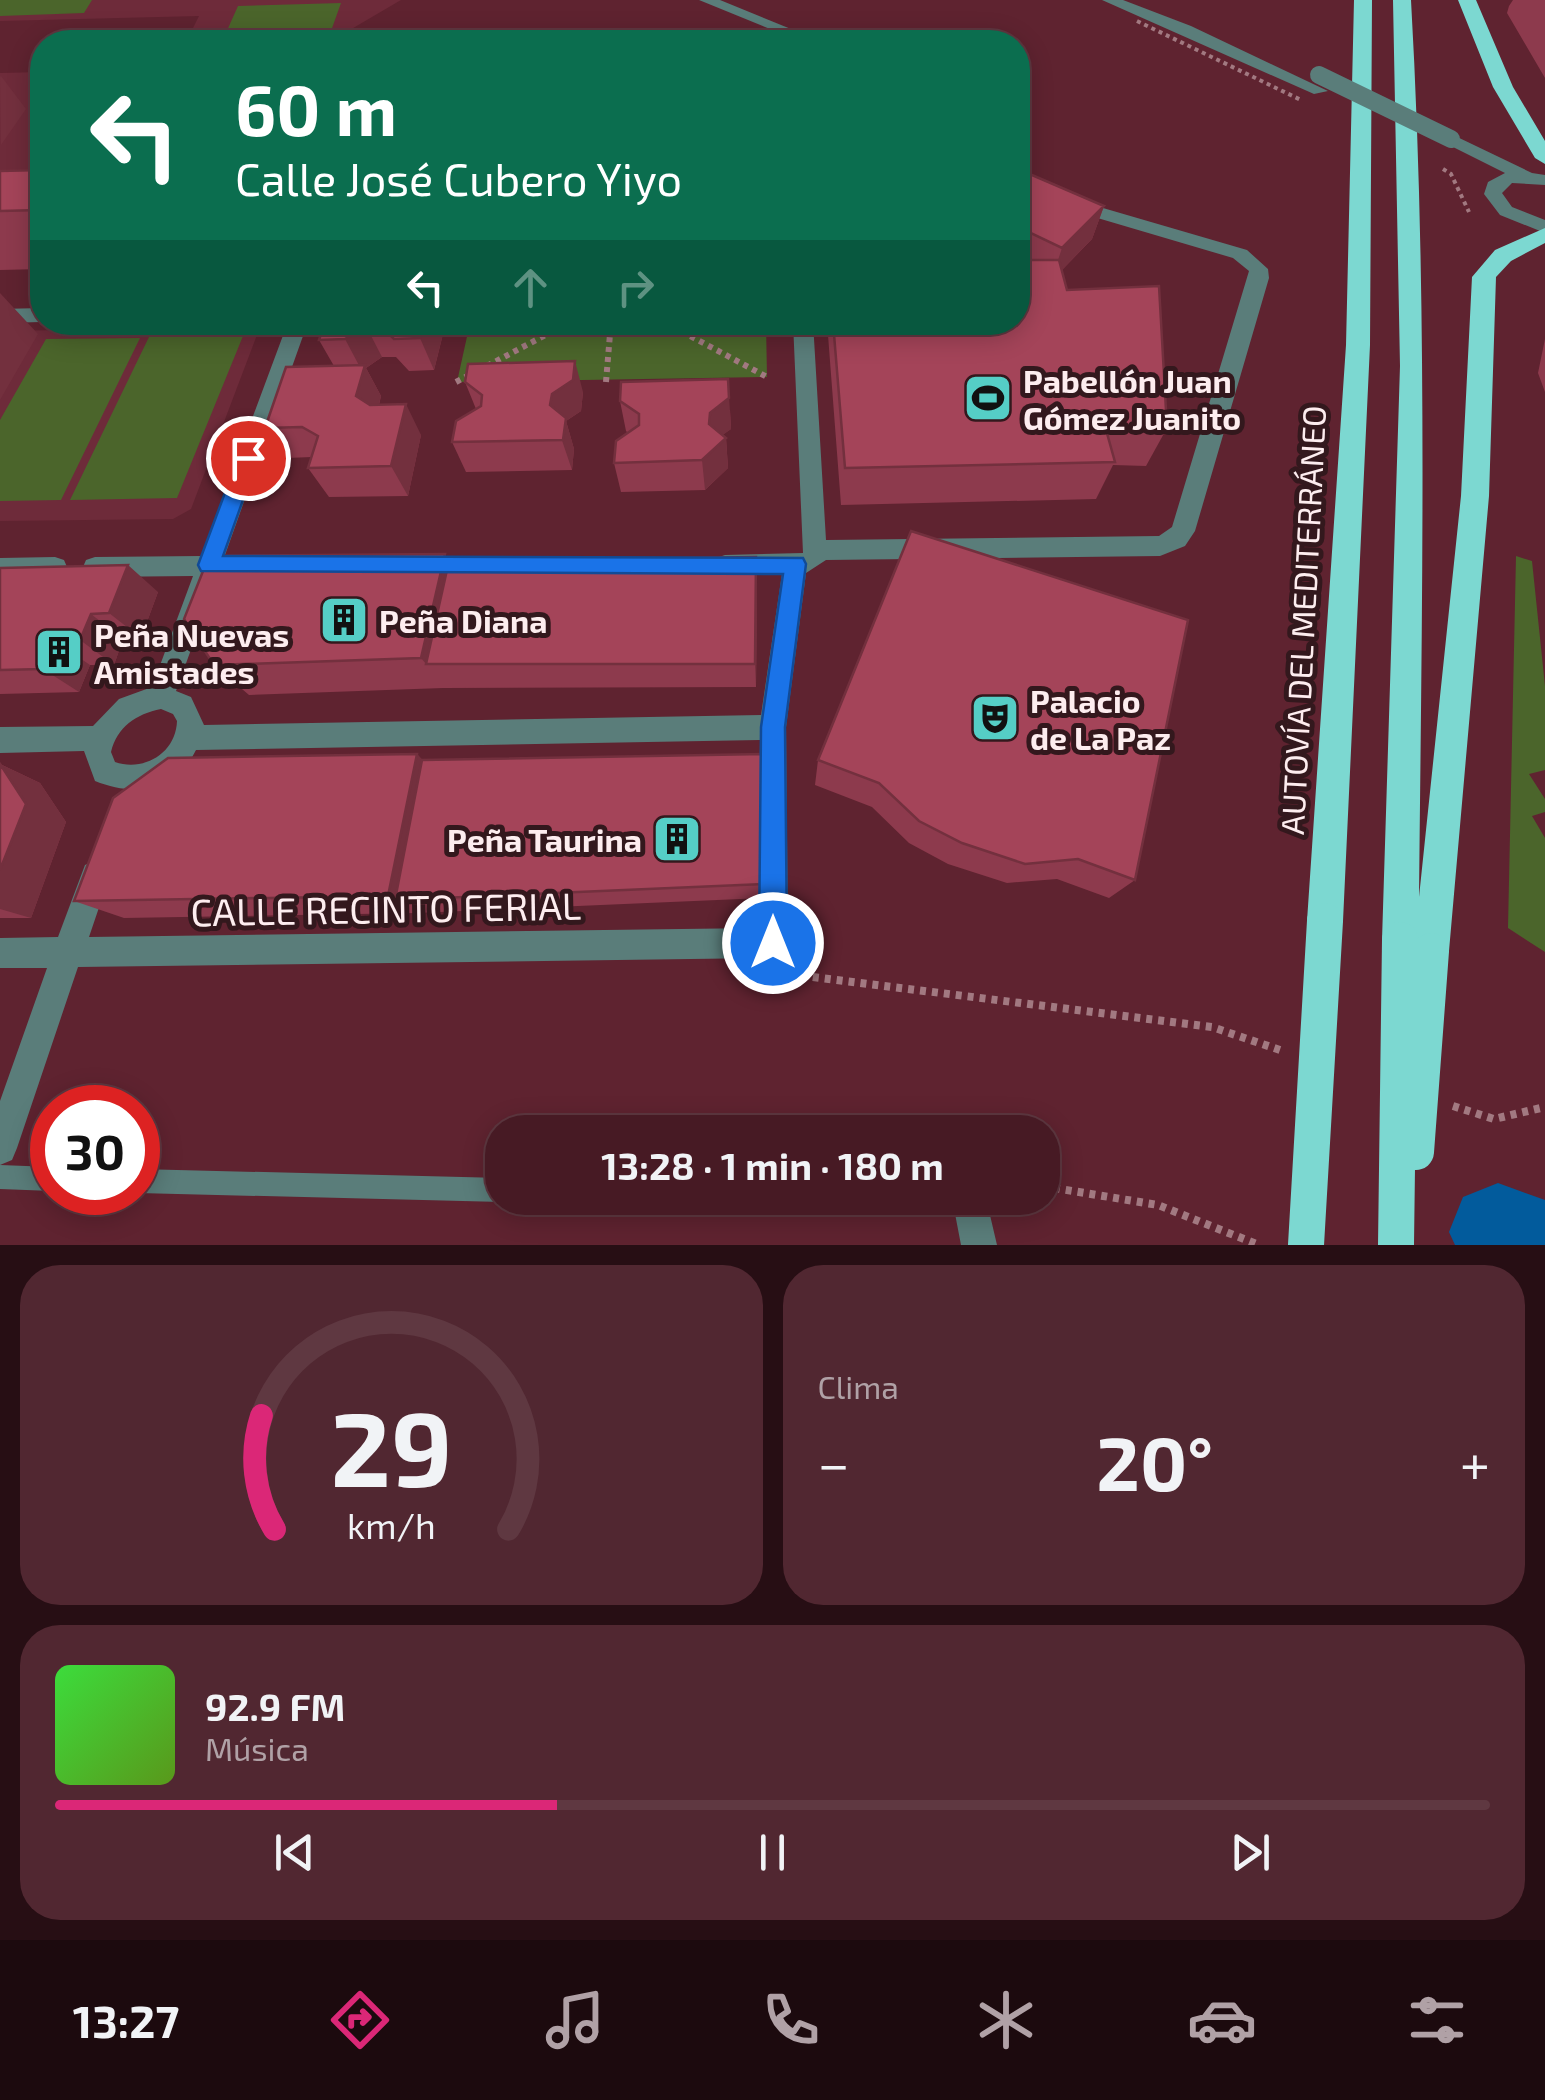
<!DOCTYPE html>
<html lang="es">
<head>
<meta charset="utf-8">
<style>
	:root { --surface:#471a24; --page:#512731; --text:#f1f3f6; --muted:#b0a1a6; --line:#5f3841; --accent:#db2777 }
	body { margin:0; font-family:"Exo 2",sans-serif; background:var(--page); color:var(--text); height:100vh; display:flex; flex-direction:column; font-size:38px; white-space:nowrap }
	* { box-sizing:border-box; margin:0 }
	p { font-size:32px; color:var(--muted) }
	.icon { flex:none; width:55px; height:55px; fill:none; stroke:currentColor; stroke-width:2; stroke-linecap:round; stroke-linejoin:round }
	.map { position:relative; height:1245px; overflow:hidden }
	.drawer { display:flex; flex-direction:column; gap:20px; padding:20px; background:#270e14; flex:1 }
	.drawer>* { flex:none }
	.hud { position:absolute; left:30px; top:30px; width:1000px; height:305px; border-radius:40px; box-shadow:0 5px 25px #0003,0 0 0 2px var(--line); background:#0b6e4f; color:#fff; overflow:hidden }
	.speed { position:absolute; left:30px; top:1085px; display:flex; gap:20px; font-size:50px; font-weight:700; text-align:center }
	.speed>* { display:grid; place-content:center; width:130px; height:130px; border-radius:50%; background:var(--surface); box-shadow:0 5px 25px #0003,0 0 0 2px var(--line); line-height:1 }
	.speed .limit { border:15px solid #d22; background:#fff; color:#111 }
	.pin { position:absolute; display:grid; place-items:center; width:85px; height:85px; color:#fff; margin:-42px; border:5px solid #fff; border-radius:50%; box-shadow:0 2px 10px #0007 }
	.me { position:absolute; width:110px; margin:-55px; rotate:0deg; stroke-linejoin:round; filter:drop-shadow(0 0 8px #0008) }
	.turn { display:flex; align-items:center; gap:35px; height:210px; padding:0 40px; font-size:45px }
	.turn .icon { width:130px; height:130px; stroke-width:2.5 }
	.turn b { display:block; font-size:70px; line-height:85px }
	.lanes { display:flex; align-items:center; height:95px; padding:0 40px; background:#0003; justify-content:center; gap:50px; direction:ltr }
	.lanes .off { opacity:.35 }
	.big { font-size:75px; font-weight:700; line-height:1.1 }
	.drawer .tile { flex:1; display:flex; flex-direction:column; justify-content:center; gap:15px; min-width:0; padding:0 35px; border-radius:40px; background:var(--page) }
	.drawer .dial { align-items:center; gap:0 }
	.dial svg { height:260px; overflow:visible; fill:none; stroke:var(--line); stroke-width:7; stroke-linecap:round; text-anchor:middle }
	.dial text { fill:var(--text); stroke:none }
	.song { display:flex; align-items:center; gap:30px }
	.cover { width:120px; height:120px; border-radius:15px; background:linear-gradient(135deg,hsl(120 70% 55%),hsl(90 70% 35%)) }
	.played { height:10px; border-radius:5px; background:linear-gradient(90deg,var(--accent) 35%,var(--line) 35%) }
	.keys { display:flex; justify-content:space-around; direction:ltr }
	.heat { display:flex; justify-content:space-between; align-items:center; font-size:55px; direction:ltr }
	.drawer .tiles { flex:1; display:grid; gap:20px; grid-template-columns:1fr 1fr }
	.tile:last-child { grid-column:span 2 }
	.trip { position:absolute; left:485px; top:1115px; width:575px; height:100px; border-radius:40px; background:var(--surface); box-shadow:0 5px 25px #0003,0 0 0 2px var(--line); font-weight:700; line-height:100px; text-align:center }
	.tabs { display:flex; height:160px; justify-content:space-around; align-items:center; background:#1c0a0e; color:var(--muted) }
	.tabs .icon { width:70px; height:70px }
	.tabs .on { color:var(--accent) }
	.tabs b { font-size:45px; color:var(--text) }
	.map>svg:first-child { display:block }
	.built { fill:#6e2b3a }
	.green { fill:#4b652b }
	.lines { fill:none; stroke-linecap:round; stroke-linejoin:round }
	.river { fill:#025b9c; fill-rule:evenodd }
	.path-far2 { stroke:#a27981; stroke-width:4; stroke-dasharray:4 4; stroke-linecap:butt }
	.path-far1 { stroke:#a27981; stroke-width:6; stroke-dasharray:5 5; stroke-linecap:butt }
	.path { stroke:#a27981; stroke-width:8; stroke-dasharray:6 6; stroke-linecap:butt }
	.service { fill:#5a7d7a; fill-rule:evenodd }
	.pedestrian { fill:#5a7d7a; fill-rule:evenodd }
	.minor { fill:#5a7d7a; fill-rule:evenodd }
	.motorway { fill:#7cd8d1; fill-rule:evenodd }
	.path-bridge { stroke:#a27981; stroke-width:4; stroke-dasharray:4 4; stroke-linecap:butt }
	.minor-bridge { stroke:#5a7d7a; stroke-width:18 }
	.motorway-bridge { stroke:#7cd8d1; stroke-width:36 }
	.wall { fill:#8d3a4d }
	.shaded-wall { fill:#73303e }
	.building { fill:#a44459; stroke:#73303e; stroke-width:2.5 }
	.route { fill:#1a73e8; stroke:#114b97; stroke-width:2.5 }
	.labels { text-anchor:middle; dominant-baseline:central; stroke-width:10; stroke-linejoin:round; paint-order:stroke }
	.poi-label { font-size:32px; font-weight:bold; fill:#fdedef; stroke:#33181d; text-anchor:start }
	.street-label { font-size:32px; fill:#fdedef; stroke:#33181d }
	.near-street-label { font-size:38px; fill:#fdedef; stroke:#33181d }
</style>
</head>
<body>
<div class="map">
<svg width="1545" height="1245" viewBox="0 0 1545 1245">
	<rect width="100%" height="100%" fill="#5f2330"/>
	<path class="built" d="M0,0h401l-70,41 -37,1h-108l13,-26 -199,5z
		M42,72v102l-42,1v-102z
		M260,327l-69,182 -18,10 -173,2v-190z"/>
	<path class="green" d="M0,0h92l-8,13 -84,3z
		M341,3l-10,28 -106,4 13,-29z
		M470,323h296l1,54 -310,5z
		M243,336l-66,162 -107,2 79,-163z
		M140,338l-79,162 -61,1v-81l46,-81z
		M1516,556l16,5 13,125v84l-16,4 16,25v13l-13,4 13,22v114l-37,-24z"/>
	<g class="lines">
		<path class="river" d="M1498,1183l47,17v45h-90l-6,-13 14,-35z"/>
		<path class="path-far2" d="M1443,169l8,5 18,38"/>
		<path class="path-far1" d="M664,322l103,55
			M487,366l83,-44
			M456,382l15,-8
			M606,382l5,-60"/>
		<path class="path" d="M789,974l423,53 68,23
			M1453,1106l41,13 51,-12
			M1042,1186l116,19 101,40"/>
		<path class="service" d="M0,1165l52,2v24l-52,-2z
			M138,1169l364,9v20h9l-9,4 -364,-9z
			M795,1198h185l2,4 -3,9 -9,3 -163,-4 -9,-3z"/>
		<path class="pedestrian" d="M42,308v14l-42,1v-14z"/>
		<path class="minor" d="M699,0h21l103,42h-21z
			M1102,0h21l68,26 137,65 -14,3z
			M1451,134l81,39 13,2v10l-33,-2 -10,10 10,14 33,13v13l-45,-18 -16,-21 4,-12 17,-9 -60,-30v-8z
			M1018,170l61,31 168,49 21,19 1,9 -74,253 -10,15 -25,10 -334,4 -20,13 -20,154 2,216 -4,11 -11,4 -695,9 -61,181 -5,12 -12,5v-64l47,-133h-47v-30l58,-1 27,-72 10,-5 10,5 5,10 -21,62 669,-9 2,-188 -564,10c-21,42 -61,47 -101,31l-11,-30 -84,2v-26l93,-1 26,-27 33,-12 41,-111 -98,1 -9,-3 -3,-7 3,-7 9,-3 106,-1 87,-234h20l-83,233 24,3 3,7 -3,7 -31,3 -42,116 15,6 13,28 557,-10 21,-141 -57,1 -9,-3 -3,-7 3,-7 9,-3 78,-2 -10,-231h20l13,218 333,-4 13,-9 77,-256 -16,-13 -166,-49 -49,-27zM161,709l12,5 4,7c-1,32 -33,51 -62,41l-4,-10c6,-25 25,-38 50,-43z
			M55,557l9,3 3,7 -3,7 -64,4v-20z
			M952,1198h34l11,47h-36z"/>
		<path class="motorway" d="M1354,0h18l-2,345 -27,576 -5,13 -13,5 -13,-5 -5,-13 39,-576z
			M1393,0h18c17,299 11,597 8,897l42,-401 11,-219 23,-27 50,-22v15l-34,18 -15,16 -7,219 -40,455 -5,13 -13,5 -13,-5 -5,-12 -13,6 -13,-5 -5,-13 18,-574z
			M1458,0h18l37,87 32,54v23l-10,-6 -42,-71z"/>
		<path class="path-bridge" d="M1137,21l164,79"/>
		<path class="minor-bridge" d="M1319,75l132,64"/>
		<path class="motorway-bridge" d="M1416,1152l15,-201
			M1306,1245l19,-324
			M1396,1245l4,-305"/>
	</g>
	<path class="wall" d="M1513,0h32v78l-38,-65 2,-7z
		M1018,169l86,37 -12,33 -30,31 5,20 100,138 -21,38 -33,-1 -17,34 -255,6 -14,-183h191z
		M42,170v99l-42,1v-99z
		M325,322h121l-12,48 -25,1 -13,-14h-14l-16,11 15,28 -2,9 42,30 -13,61 -79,1 -21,-29 4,-11 -25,1 -22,-30 69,-62 -15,-26z
		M1545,339v53l-7,-19z
		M465,382l118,10 -2,19 -15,10 8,28 -2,21 -106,2 -14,-30 24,-33z
		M620,401l110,9 1,19 -9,6 4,3 2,30 -23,22 -84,2 -7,-29 14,-30 -2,-2z
		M445,554l4,7 308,23 -1,103 -313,1 -194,7 -35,-30z
		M0,568l158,24 -17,46 -18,1 -9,26h-24l-11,27 -79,2z
		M417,754l5,6 342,-6 1,144 -349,15 -292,5 -50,-17z
		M818,760l317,120 -26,18 -52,-19 -50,4 -59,-19 -39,-21 -37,-36 -57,-22z
		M0,764l40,19 26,39 -35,96h-31z"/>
	<path class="shaded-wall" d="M1,76l25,33 -25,36 -1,-68z
		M1104,206l-12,33 -41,42 11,-33z
		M0,293l38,41 -38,66z
		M424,322h22l-12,48 -14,-32z
		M366,326l16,31 -16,11 15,28 -8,31 -17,-31 6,-25 -17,-32z
		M575,361l8,31 -2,19 -15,10 8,28 -2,21 -22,-65 2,-11z
		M728,379l3,50 -19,14 14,-5 2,30 -23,22 -3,-30 8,-47z
		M406,404l15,31 -13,61 -17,-30z
		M445,554l19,34 -38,76 -5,-6z
		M756,557l1,27 -1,103 -1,-23z
		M128,565l30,27 -17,46 -32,-25z
		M91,614l32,25 -9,26 -34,-25z
		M55,641l35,24 -11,27 -36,-23z
		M417,754l24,25 -46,121 -7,-4z
		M0,764l40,19 26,39 -35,96 -31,-9z"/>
	<path class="building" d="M1018,169l86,37 -42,42 -44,-21z
		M42,170v38l-1,2 -41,1v-40z
		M1018,260h41l8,30 92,-4 8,142 -62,-2 10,36 -270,6 -12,-146h185z
		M325,322h99l-4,16 -26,1 -14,-14 -14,1 -21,13 -26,1z
		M575,361l-2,19 -21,14 -2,11 16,13 -3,22 -111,2 4,-21 25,-15 1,-11 -17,-13 3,-18z
		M365,365l-9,31 14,9 36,-1 -15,62 -83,2 10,-32 -16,-9 -37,1 21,-61z
		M728,379l1,19 -19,15 -1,11 17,14 -24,22 -88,3 2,-22 23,-16v-11l-19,-13 1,-19z
		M911,531l277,89 -53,260 -57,-21 -53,5 -63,-21 -43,-22 -40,-38 -61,-23z
		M445,554l-24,104 -207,7 -30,-46 25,-63z
		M756,557l-1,107h-329l23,-103z
		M128,565l-19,48 -18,1 -11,26 -25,1 -12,28 -43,1v-102z
		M417,754l-29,142 -314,5 39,-103 55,-40z
		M764,754l1,130 -370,16 27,-140z
		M0,764l26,40 -26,66z"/>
	<path class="route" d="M248,451l10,7 -35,98 580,2 3,6 -21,163 2,216 -4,10 -10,4 -10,-4 -4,-10 2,-216 22,-153 -582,-3 -3,-6 40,-107z"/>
	<defs>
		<g id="stadium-square" transform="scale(2.5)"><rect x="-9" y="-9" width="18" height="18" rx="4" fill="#55cec6" stroke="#33181d"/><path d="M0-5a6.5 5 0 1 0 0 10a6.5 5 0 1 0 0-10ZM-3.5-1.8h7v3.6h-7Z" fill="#111"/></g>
		<g id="building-square" transform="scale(2.5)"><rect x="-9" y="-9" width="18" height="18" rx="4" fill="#55cec6" stroke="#33181d"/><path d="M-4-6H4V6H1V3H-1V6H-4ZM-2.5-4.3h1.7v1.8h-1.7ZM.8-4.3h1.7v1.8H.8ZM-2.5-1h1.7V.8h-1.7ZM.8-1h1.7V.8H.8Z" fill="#111"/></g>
		<g id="theatre-square" transform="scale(2.5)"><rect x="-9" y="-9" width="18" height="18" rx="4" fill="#55cec6" stroke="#33181d"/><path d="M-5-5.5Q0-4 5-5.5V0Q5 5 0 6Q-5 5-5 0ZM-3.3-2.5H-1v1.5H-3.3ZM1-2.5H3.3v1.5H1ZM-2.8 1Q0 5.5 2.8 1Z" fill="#111"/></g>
	</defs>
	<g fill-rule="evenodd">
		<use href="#stadium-square" x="988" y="398"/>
		<use href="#building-square" x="344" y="620"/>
		<use href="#building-square" x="59" y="652"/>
		<use href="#theatre-square" x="995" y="718"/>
		<use href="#building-square" x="677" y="839"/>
	</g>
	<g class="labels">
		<g class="poi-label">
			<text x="1023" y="380">Pabellón Juan<tspan x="1023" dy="37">Gómez Juanito</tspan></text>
			<text x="379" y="620">Peña Diana</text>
			<text x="94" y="634">Peña Nuevas<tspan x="94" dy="37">Amistades</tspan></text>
			<text x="1030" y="700">Palacio<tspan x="1030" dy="37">de La Paz</tspan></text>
			<text x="642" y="839" text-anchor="end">Peña Taurina</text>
		</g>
		<g class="street-label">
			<text transform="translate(1302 620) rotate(-87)">AUTOVÍA DEL MEDITERRÁNEO</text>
		</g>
		<g class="near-street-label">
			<text transform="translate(386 908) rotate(-1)">CALLE RECINTO FERIAL</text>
		</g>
	</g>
</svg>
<div class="speed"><div class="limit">30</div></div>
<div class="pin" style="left:248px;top:458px;background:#d93025"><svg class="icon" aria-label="arrive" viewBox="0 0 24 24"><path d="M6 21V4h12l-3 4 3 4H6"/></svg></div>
<svg class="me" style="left:773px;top:943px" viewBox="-20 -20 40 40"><circle r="17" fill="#1a73e8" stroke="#fff" stroke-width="3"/><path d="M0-11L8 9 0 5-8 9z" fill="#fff"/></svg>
<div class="trip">13:28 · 1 min · 180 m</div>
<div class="hud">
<div class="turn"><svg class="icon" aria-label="left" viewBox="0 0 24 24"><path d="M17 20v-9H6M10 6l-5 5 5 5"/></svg><div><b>60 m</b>Calle José Cubero Yiyo</div></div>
<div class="lanes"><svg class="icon" aria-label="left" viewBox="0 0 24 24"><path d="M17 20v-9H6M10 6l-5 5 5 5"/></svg><svg class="icon off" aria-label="ahead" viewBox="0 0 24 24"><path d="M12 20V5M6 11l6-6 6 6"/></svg><svg class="icon off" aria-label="right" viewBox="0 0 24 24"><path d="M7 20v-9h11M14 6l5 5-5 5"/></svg></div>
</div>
</div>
<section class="drawer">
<div class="tiles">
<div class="tile dial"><svg viewBox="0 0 100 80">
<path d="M14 69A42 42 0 1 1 86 69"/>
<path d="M14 69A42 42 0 0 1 10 34" stroke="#db2777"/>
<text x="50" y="56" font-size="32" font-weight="700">29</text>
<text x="50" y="72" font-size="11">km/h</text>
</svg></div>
<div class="tile"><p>Clima</p>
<div class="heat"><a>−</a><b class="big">20°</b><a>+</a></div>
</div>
<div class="tile">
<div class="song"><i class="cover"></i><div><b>92.9 FM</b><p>Música</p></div></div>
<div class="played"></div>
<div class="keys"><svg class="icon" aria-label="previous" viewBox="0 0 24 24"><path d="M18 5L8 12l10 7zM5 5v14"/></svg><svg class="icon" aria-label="pause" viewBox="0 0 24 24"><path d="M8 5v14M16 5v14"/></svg><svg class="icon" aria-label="next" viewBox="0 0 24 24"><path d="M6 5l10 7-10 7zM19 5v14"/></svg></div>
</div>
</div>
</section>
<nav class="tabs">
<b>13:27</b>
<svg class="icon on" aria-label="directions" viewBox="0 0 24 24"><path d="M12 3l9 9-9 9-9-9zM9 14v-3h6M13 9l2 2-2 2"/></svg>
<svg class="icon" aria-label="music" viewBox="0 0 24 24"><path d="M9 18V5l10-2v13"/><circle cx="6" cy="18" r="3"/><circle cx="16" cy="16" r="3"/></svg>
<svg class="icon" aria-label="phone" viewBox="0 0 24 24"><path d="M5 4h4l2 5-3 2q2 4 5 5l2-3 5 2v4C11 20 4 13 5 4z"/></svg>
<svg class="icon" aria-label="climate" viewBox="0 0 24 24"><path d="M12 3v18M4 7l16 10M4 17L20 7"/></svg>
<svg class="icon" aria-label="car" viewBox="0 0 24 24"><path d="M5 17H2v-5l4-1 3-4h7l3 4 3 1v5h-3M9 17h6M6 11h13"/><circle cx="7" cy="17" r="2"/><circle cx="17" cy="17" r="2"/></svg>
<svg class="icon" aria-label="filters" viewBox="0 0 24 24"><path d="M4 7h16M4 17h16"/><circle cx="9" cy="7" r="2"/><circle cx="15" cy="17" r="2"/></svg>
</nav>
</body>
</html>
